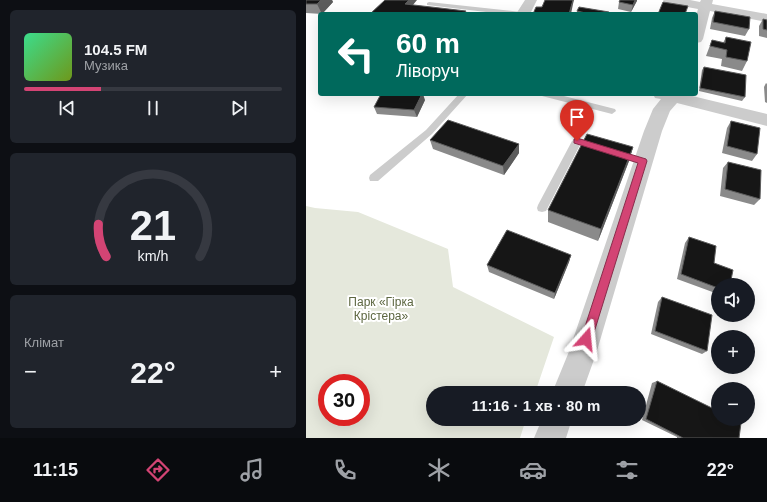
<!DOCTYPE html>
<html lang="uk">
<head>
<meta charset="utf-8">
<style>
	:root { --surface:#171b24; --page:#20242c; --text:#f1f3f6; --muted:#9ea1a6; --line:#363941; --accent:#d34474 }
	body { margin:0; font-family:Helvetica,sans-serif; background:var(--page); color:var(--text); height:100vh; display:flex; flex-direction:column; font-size:15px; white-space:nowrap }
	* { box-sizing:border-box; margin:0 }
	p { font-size:13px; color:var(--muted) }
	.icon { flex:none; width:22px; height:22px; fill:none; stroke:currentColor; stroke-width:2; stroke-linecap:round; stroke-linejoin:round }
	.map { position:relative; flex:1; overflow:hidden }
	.sheet { display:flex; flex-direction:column; gap:10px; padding:10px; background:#0d0f14; width:306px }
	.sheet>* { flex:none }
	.hud { position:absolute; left:12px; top:12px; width:380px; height:84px; border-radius:4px; box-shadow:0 4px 16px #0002; background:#00695c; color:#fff; overflow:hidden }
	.controls { position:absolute; left:405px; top:278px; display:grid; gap:8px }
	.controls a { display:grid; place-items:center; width:44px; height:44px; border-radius:50%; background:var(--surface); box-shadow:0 4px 16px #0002; font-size:20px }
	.speed { position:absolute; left:12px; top:374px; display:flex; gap:8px; font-size:20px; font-weight:700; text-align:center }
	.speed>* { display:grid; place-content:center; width:52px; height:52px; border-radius:50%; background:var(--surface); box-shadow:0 4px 16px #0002; line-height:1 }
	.speed .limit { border:6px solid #d22; background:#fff; color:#111 }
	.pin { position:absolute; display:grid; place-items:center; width:34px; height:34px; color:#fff; margin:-41px -17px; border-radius:50% 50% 50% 0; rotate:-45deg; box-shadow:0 0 4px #0007 }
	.pin .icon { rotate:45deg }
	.me { position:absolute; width:44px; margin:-22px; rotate:18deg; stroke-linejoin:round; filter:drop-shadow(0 0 3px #0008) }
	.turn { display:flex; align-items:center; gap:14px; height:84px; padding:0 12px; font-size:18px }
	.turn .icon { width:52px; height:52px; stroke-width:2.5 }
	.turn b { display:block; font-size:28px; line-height:34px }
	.big { font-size:30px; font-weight:700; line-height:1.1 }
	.sheet .card { flex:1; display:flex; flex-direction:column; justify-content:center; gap:6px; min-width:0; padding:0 14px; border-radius:6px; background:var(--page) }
	.sheet .dial { align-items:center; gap:0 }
	.dial svg { height:104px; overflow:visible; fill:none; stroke:var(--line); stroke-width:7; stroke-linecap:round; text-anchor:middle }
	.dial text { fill:var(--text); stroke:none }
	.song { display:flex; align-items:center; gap:12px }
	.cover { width:48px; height:48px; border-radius:6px; background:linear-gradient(135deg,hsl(150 70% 55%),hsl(80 70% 35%)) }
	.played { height:4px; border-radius:2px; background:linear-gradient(90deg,var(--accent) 30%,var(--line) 30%) }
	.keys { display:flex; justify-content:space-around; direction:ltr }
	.heat { display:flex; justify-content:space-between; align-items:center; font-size:22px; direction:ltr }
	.trip { position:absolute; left:120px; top:386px; width:220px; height:40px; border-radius:20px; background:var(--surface); box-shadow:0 4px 16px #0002; font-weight:700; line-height:40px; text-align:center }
	.tab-bar { display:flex; height:64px; justify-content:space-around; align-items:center; background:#090b0e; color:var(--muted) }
	.tab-bar .icon { width:28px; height:28px }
	.tab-bar .selected { color:var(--accent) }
	.tab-bar b { font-size:18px; color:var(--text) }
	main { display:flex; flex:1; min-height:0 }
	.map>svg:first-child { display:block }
	.green { fill:#e5e8dc; fill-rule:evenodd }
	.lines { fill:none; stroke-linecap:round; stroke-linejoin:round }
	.lane { fill:#ccc; fill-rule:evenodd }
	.street { fill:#ccc; fill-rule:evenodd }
	.wall { fill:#8a8a8a }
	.shaded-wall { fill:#5c5c5c }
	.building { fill:#161616; stroke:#5c5c5c }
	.route { fill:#d34474; stroke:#892c4b }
	.labels { text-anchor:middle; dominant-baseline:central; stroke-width:4; stroke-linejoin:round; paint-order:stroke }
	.park-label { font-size:12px; fill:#5d6741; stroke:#fff }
</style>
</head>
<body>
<main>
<section class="sheet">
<div class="card">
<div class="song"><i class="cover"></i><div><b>104.5 FM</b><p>Музика</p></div></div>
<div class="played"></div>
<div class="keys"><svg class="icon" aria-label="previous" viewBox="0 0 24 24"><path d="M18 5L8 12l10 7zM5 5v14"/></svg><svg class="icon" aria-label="pause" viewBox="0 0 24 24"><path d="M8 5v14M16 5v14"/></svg><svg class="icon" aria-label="next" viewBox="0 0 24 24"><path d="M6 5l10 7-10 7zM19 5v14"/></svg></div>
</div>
<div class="card dial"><svg viewBox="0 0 100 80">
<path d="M14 69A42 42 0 1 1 86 69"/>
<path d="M14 69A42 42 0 0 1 8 44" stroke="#d34474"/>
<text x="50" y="56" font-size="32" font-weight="700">21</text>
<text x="50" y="72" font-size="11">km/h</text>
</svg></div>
<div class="card"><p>Клімат</p>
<div class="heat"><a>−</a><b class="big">22°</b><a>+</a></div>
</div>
</section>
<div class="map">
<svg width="461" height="438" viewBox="0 0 461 438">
	<rect width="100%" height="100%" fill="#fff"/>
	<path class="green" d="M0,206l9,2 43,4 90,37 5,38 101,50 -19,56h-102v26h93l-6,19h-214zM21,383h34v34h-34z"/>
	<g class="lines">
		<path class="lane" d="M123,2l92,10 3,2h-21l-76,-9v-2z
			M153,94h9l-36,40 -54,47h-8l-1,-3 1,-3 56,-45z
			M235,94h15l59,15 1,2 -4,3 -70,-18z
			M271,138l22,7 2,2 -5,3 -16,-5 -34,66 -4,1 -4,-1 -1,-3 1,-3 34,-64z"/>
		<path class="street" d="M219,0h12l-7,14h-14z
			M357,0h27l10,2 1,-2h12l-1,4 55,10v8l-57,-11 -7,28 -2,3 -5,1v-27l2,-7 -33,-6z
			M347,94h31l83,20v12l-90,-23 -7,8 -8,20 -66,223 -14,39h-30l16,-39 76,-223 9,-22 8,-10 -6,-1z
			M236,419h30l-6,19h-32z"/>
	</g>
	<path class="wall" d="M0,0h26l1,2 -11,12 -16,-1z
		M314,0h17l-6,12 -13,-3 1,-7z
		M271,11l32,1v2h-33z
		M409,11l34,18 -4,7 -35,-7 2,-11z
		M457,19l4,1v18l-8,-2v-10z
		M420,37l21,24 -5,10 -21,-5 1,-7 -16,-3 6,-16 11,3z
		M398,67l41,30 -3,4 -43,-10 3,-21z
		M460,83l1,1v19l-2,-1 -1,-15z
		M119,100l-8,17 -40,-3 -3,-7z
		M425,121l26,33 -5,7 -30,-8 5,-25z
		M124,140l89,4v9l-15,22 -71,-26z
		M327,147l-4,14 -31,80 -50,-19v-12z
		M422,162l32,37 -6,6 -34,-9 3,-28z
		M383,237l29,48v9l-41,-15 8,-36z
		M265,255l-2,7 -15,37 -65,-27 -2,-7z
		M356,297l45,54 -5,3 -51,-20 7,-32z
		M351,381l82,57h-62v-1l-35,-17 10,-37z"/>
	<path class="shaded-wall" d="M15,0h11l1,2 -11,12 -5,-10z
		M103,0h8l-9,11 -3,-7z
		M267,0h1l-1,4 -2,10h-2z
		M329,0h2v1l-6,11 2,-7z
		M116,94h1l2,6 -8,17 -3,-7z
		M213,144v9l-15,22 -1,-9z
		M327,147l-4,14 -31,80 3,-12z
		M265,255l-2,7 -15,37 1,-6z"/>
	<path class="building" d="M0,0h15l-4,4h-11z
		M79,0h24l-4,4 61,7 -2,3h-87l-6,-1z
		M239,0h28l-4,14h-36l3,-7h6z
		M314,0h15l-2,5 -14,-3z
		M357,2l25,4 -3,8h-27z
		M273,7l30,5 -1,2h-18l-13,-3z
		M409,11l35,6 -1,12 -36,-7z
		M457,19l4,1v10l-4,-1z
		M420,37l25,5 -4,19 -21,-4 1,-7 -17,-4 2,-6 13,3z
		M398,67l42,8 -1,22 -45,-9z
		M75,94h41l-8,16 -40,-3z
		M142,120l71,24 -16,22 -73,-26z
		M425,121l29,7 -3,26 -30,-8z
		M281,134l46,13 -32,82 -53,-19z
		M422,162l33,8 -1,29 -35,-10z
		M201,230l64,25 -16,38 -68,-28z
		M383,237l27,9 -2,17 19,7 -3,15h-12v3l-37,-14z
		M356,297l50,18 -5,36 -52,-20z
		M351,381l61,30v8h16l7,4 -2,15h-56l-37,-19z"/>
	<path class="route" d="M271,138l69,21 1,2 -55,178 -2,4 -4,2 -3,-2 -2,-4 57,-176 -64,-20v-4z"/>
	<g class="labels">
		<g class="park-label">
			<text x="75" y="302">Парк «Гірка<tspan x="75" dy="14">Крістера»</tspan></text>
		</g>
	</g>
</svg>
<div class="controls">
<a><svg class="icon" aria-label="sound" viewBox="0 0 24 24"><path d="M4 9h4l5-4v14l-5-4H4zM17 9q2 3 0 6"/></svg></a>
<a>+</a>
<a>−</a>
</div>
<div class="speed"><div class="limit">30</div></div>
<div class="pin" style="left:271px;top:141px;background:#d93025"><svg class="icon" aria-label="arrive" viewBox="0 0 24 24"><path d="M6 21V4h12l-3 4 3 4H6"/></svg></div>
<svg class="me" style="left:280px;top:339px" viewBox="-20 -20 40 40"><path d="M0-17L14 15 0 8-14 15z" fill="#d34474" stroke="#fff" stroke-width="4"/></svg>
<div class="trip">11:16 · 1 хв · 80 m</div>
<div class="hud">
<div class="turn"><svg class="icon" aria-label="left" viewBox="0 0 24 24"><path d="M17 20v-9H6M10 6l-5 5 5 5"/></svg><div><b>60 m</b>Ліворуч</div></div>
</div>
</div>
</main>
<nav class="tab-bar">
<b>11:15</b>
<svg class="icon selected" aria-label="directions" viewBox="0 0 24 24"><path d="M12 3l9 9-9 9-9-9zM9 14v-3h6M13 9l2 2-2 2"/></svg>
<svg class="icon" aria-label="music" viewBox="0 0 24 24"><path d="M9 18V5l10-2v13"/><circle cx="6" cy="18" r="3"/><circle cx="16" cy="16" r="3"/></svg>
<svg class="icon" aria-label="phone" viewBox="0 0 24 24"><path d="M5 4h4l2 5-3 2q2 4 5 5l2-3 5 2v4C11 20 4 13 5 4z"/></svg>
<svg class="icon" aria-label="climate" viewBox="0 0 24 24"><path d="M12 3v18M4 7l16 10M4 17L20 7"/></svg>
<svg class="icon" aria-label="car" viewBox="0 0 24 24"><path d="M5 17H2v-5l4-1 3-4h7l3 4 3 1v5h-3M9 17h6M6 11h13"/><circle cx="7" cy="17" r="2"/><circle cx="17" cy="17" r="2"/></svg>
<svg class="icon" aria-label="filters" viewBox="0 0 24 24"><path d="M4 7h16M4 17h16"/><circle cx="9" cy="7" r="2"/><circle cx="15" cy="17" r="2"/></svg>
<b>22°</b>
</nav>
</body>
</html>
